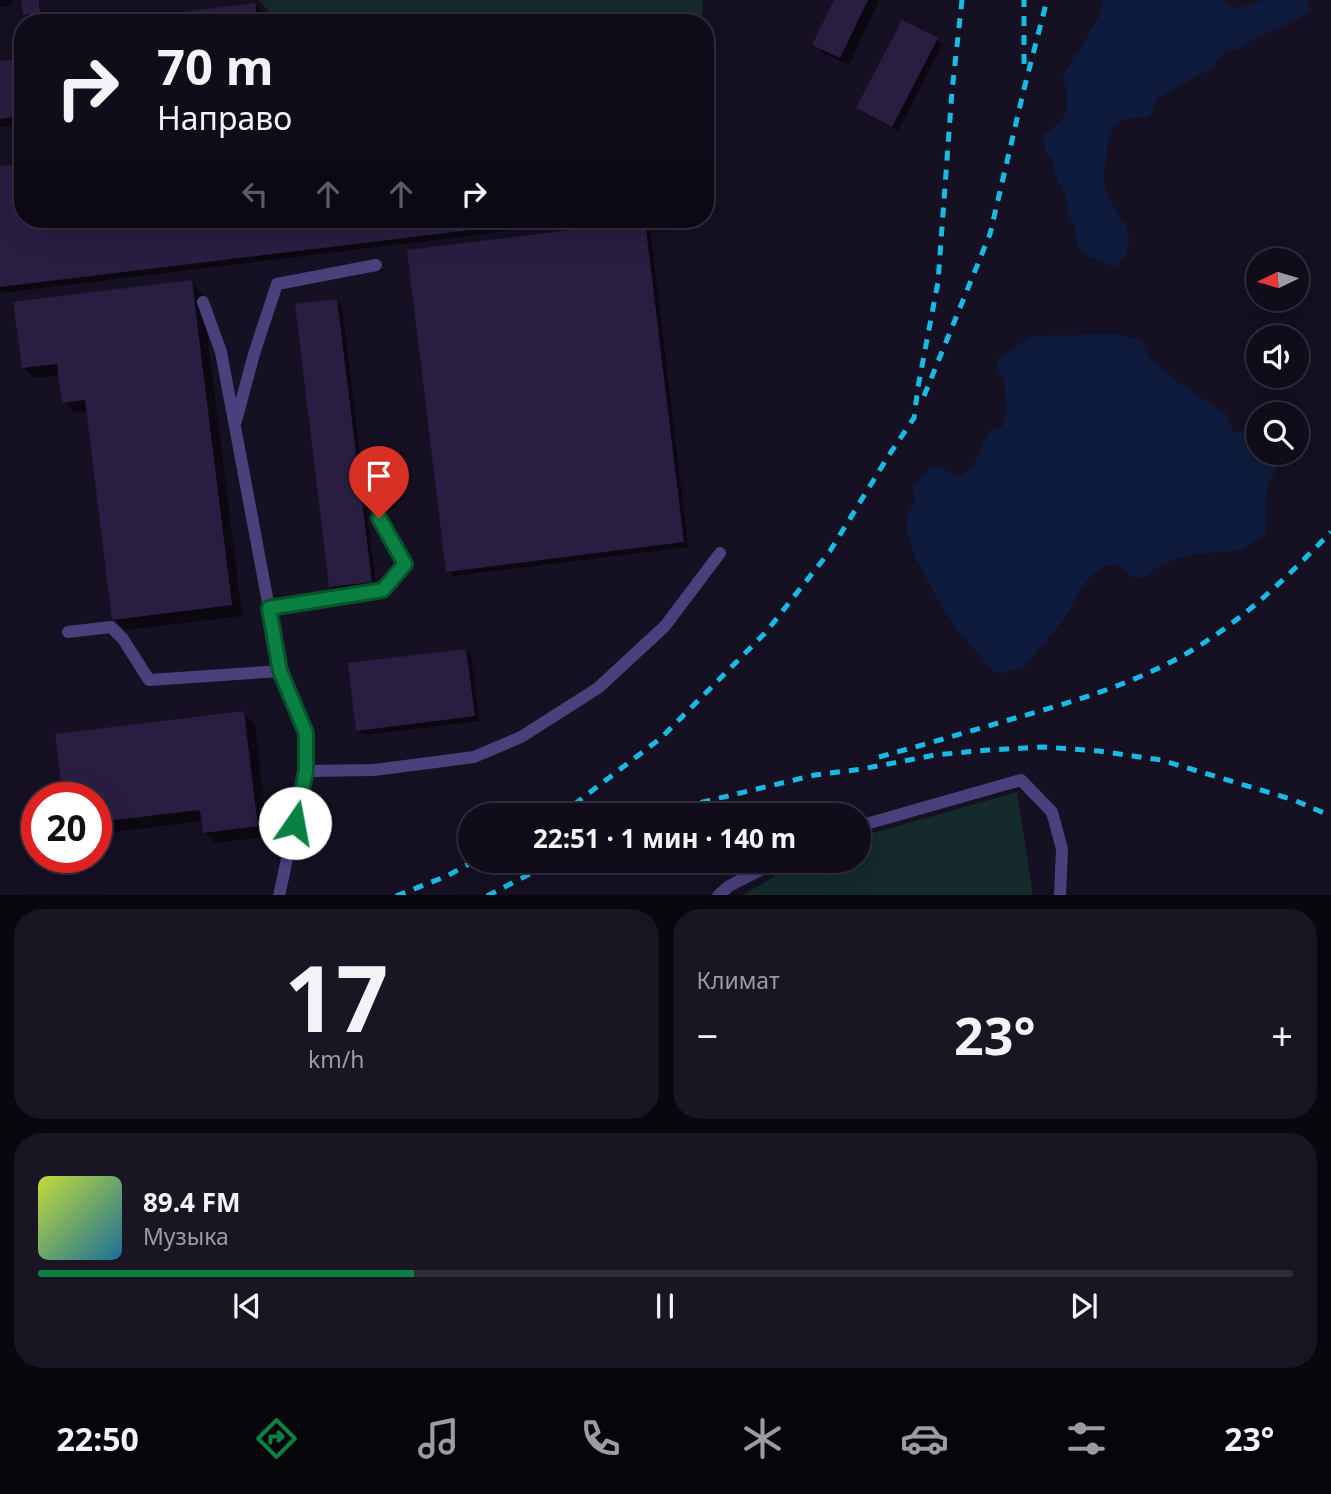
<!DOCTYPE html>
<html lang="ru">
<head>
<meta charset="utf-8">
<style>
	:root { --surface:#100c1a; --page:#191523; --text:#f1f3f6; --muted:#9c9ba2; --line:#302c39; --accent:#0b8043 }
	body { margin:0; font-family:"Noto Sans",sans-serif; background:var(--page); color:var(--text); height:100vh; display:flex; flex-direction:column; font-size:26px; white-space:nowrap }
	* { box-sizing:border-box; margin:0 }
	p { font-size:23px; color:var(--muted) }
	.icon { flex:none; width:38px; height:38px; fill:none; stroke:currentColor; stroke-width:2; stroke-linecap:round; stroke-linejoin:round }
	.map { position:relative; height:895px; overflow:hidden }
	.sheet { display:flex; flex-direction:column; gap:14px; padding:14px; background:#09070e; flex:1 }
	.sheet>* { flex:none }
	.top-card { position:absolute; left:14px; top:14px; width:700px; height:214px; border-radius:28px; box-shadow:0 7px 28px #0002,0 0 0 2px var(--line); background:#100c1a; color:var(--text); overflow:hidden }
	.needle { width:46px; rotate:265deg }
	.fabs { position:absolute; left:1246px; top:248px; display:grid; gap:14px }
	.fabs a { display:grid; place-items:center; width:63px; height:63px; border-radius:50%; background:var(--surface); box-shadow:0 7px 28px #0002,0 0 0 2px var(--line); font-size:35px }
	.speed { position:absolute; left:21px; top:782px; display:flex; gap:14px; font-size:35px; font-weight:700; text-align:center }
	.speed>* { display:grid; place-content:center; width:91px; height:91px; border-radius:50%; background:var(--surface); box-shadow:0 7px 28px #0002,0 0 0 2px var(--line); line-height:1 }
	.speed .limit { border:10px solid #d22; background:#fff; color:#111 }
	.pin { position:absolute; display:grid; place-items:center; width:60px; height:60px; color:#fff; margin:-72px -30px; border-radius:50% 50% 50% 0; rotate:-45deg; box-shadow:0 0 7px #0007 }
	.pin .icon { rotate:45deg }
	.me { position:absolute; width:77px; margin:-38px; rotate:12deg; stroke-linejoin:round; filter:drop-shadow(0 0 5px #0008) }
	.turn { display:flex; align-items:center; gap:24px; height:147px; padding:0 28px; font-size:32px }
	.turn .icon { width:91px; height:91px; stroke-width:2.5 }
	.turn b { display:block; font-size:49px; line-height:60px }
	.lanes { display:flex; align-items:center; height:66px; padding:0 28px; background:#0003; justify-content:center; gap:35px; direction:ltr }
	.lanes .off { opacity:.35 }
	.big { font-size:52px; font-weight:700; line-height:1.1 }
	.sheet .tile { flex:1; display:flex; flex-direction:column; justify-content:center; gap:10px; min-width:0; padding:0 24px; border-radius:28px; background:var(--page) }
	.sheet .dial { align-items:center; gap:0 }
	.dial b { font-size:91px; line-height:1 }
	.song { display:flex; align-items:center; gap:21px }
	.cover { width:84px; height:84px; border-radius:10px; background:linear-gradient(135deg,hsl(70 70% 55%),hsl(200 70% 35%)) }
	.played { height:7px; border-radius:4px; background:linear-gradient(90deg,var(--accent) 30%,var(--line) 30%) }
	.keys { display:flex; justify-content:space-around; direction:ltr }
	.heat { display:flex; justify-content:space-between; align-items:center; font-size:38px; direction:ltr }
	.sheet .tiles { flex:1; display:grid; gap:14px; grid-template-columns:1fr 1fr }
	.tile:last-child { grid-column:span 2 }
	.trip { position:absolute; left:458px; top:803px; width:413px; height:70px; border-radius:35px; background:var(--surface); box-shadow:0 7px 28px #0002,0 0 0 2px var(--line); font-weight:700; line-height:70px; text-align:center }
	.tabs { display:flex; height:112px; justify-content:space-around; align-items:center; background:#06050a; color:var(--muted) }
	.tabs .icon { width:49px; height:49px }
	.tabs .current { color:var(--accent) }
	.tabs b { font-size:32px; color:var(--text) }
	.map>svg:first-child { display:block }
	.green { fill:#142a2b }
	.water { fill:#0f1b3c }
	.shadow { fill:#0007 }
	.building { fill:#291e41 }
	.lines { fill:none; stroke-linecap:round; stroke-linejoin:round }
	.lane { stroke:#49407c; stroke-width:12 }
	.rail { stroke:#17bbe5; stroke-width:5; stroke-dasharray:10 9; stroke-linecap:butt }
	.route-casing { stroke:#07532c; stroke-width:18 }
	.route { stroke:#0b8043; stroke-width:12 }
</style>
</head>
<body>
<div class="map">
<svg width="1331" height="896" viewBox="0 0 1331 896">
	<rect width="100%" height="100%" fill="#151022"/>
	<path class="green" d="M259,0h444l-1,23h-423z
		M1017,792l16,103h-290l57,-34h59v-24z"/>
	<path class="water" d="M1103,0h120l6,6 10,2 12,-3 11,-5h44l4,10 -11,9 -46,20 -15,11 -11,-1 -14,18 -56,32 -7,17 -30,5c-3,3 -8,8 -10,13 -2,6 -7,43 -6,49 6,34 45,48 12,84l-27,-10 -12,-11 -3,-21 -5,-9 -3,-20 -11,-22 -3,-15 -7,-8 -2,-17c28,-12 26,-32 20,-58l36,-59z
		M1117,334l25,7 7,16 26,23 51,34 7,17 21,3 4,-3v22h23c0,16 -8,18 -12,31 -5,17 -4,34 -3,51l-21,12 -9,4 -48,4 -27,10 -15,11 -9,2 -8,-2 -8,-10 -8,-2 -12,4 -13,10 -26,44 -39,46 -22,5 -8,-2 -40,-46 -39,-68 -2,-12 -6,-14 1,-16 8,-14 -3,-15 18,-17 10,-3 10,8 8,3 11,-7 12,-17 2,-12 7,-10 12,-4 5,-13 -3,-36 -8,-6 3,-14 33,-22z"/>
	<path class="shadow" d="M0,0h13l-1,3 -6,4 -6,-1z
		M23,0h17l1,14 -15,2 -2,-2z
		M836,0h43l-30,65 -26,-12 -8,-8z
		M254,5l6,5 1,13h-83z
		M937,40l5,5 -44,86 -34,-18 -5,-5z
		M23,60v65l-23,2v-64z
		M0,168l23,51h508l1,9 -532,65z
		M644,223l6,5 38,319 -235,29 -5,-5z
		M191,282l11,11 40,323 -117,14 -11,-11 -26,-208 -13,2 -11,-11 -4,-27 -26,3 -11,-11z
		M336,301l6,5 34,281 -40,5 -5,-6z
		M466,650l5,6 8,65 -116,14 -6,-5z
		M244,713l11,11 13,113 -53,6 -11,-11 -1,-11 -107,13v-36h-31z"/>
	<path class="building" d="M21,0h18l1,13 -17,2z
		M834,0h34l-28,58 -28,-13z
		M255,3l3,20h-81l-2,-10z
		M902,20l36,18 -46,89 -36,-19z
		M23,58v58l-23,3v-58z
		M23,163v56h504l1,4 -528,64v-121z
		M645,221l39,321 -238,30 -39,-322z
		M192,280l40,325 -120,15 -27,-220 -23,3 -5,-39 -35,4 -9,-66z
		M337,299l35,283 -43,5 -34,-283z
		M466,649l9,67 -119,15 -8,-68z
		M244,711l14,115 -55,7 -3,-23 -104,12v-24h-33l-8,-64z"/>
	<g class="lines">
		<path class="lane" d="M203,302l18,50 48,256
			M236,421l18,-67 23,-70 99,-19
			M68,632l43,-5 12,12 26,41 131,-9 26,62v38
			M280,671l-11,-63 114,-18 22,-26 -26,-46
			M859,826l162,-46 31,32 10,37 -2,47
			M279,896l27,-125 68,-1 100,-13 47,-20 77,-49 67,-62 55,-73
			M718,896l11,-10 49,-25"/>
		<path class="rail" d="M1024,64v-64
			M924,396l66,-162 34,-145 23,-89
			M879,757c44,-12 88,-25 133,-38 67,-19 137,-39 196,-79 46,-30 85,-69 123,-108
			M559,816l102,-78 105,-106 64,-81 59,-96 25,-37 4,-31 20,-105 14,-191 10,-91
			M645,816l170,-41 47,-6 73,-14 53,-5 56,-3 55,4 62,9 133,40 37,16
			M396,896l51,-20 27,-15
			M487,896l68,-35"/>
	</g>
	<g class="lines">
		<g class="route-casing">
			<path id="route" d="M295,823l11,-52v-38l-26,-62 -11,-63 114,-18 22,-26 -26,-46"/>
		</g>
		<use href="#route" class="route"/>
	</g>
</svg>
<div class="fabs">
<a><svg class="needle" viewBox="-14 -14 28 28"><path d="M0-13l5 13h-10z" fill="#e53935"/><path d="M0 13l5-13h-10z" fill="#9c9ba2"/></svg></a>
<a><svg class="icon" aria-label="sound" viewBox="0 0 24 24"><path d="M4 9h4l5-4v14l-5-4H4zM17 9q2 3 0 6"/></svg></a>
<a><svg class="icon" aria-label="search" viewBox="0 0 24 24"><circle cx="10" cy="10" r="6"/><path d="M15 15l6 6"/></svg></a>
</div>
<div class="speed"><div class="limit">20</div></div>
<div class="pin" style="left:379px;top:518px;background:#d93025"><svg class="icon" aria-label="arrive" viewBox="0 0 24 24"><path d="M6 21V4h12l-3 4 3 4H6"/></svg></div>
<svg class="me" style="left:295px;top:823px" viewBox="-20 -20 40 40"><circle r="19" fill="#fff"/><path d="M0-13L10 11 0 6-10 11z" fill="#0b8043"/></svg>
<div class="trip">22:51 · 1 мин · 140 m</div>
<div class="top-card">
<div class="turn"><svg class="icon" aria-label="right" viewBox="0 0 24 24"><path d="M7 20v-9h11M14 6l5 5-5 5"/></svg><div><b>70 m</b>Направо</div></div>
<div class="lanes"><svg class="icon off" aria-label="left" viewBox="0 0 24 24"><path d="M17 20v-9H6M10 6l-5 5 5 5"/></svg><svg class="icon off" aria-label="ahead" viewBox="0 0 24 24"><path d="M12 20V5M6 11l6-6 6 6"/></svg><svg class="icon off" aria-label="ahead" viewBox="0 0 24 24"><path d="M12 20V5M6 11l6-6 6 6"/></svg><svg class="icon" aria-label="right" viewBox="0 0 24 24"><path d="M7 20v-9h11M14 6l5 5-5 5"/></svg></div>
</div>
</div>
<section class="sheet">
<div class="tiles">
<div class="tile dial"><b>17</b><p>km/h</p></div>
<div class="tile"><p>Климат</p>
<div class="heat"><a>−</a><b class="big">23°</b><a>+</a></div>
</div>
<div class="tile">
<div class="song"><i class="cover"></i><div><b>89.4 FM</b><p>Музыка</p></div></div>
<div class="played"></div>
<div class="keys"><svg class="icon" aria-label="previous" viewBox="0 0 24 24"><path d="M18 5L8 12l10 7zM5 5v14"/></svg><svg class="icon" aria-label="pause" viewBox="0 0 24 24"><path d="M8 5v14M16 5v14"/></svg><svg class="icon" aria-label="next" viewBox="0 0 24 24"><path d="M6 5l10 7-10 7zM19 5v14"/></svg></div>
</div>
</div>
</section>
<nav class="tabs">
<b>22:50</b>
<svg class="icon current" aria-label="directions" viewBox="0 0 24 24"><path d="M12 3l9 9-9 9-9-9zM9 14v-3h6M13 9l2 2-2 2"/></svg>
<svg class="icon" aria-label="music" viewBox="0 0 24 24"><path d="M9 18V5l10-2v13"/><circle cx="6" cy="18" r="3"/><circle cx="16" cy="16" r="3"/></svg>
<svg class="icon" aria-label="phone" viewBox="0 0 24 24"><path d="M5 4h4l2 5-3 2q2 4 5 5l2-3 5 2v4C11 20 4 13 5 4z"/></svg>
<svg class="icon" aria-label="climate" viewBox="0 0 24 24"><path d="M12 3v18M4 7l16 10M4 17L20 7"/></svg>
<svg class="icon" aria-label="car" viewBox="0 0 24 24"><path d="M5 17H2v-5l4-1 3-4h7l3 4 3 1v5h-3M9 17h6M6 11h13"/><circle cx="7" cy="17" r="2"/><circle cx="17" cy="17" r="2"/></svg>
<svg class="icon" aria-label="filters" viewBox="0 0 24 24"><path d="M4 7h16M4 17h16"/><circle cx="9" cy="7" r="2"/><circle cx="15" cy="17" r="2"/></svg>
<b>23°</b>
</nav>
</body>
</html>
